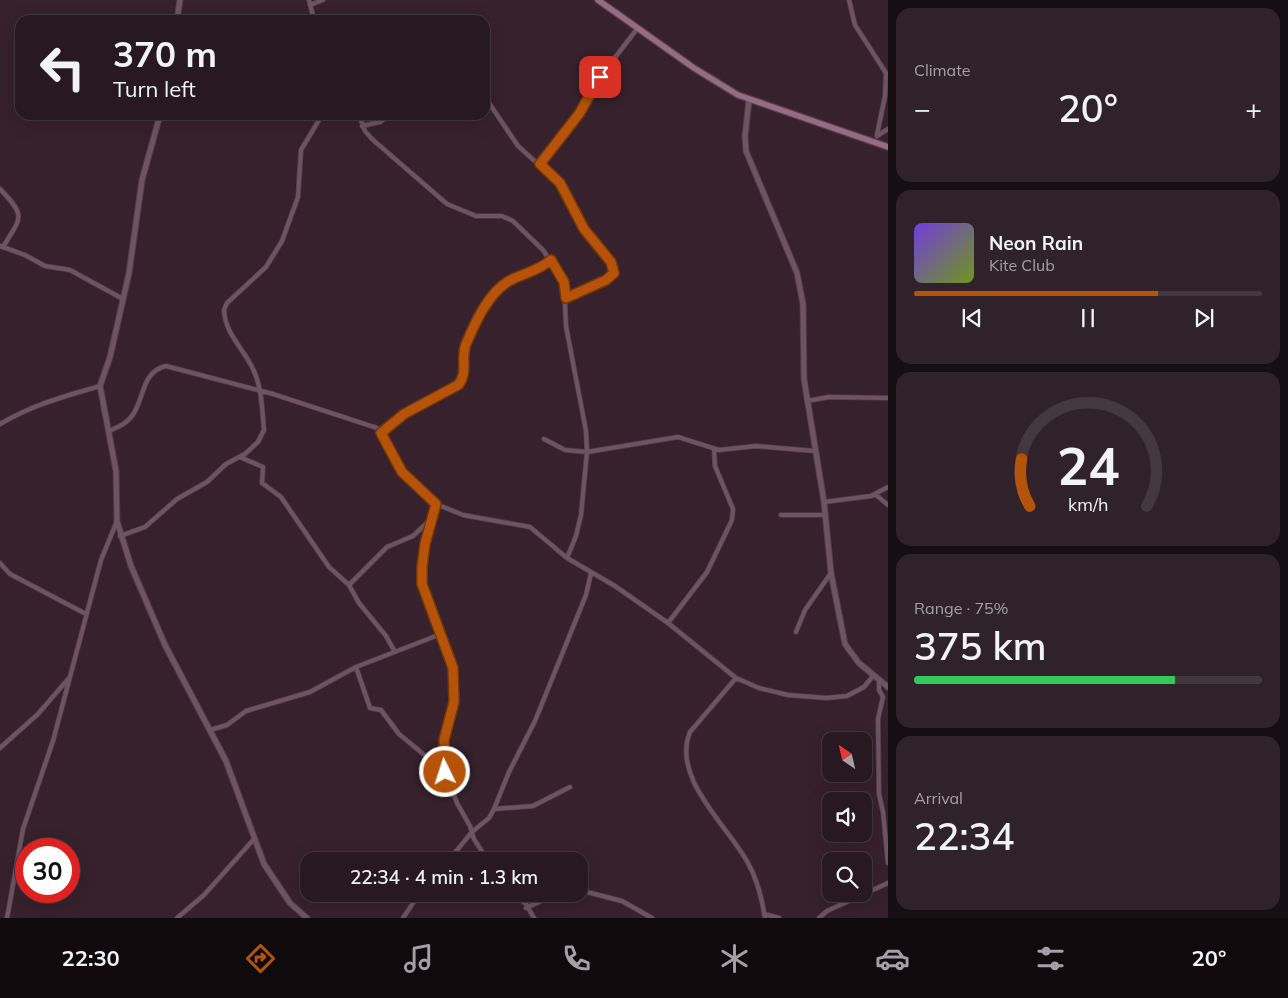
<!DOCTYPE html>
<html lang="en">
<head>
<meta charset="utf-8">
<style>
	:root { --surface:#281921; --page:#30222a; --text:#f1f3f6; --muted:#a5a0a5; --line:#44383f; --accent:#b45309 }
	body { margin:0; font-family:Mulish,sans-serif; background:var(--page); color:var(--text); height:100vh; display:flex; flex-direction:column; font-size:19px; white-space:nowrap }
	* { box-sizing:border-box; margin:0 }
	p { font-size:16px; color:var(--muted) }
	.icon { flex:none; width:28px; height:28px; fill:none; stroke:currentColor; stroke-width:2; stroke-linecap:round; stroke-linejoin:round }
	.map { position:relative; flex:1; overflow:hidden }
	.sheet { display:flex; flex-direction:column; gap:8px; padding:8px; background:#160e12; width:400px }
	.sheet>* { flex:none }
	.hud { position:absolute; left:15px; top:15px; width:475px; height:105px; border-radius:15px; box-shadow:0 5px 20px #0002,0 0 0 1px var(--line); background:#281921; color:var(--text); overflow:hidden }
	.needle { width:32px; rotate:326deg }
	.fabs { position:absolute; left:822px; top:732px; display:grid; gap:10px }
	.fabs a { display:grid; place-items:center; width:50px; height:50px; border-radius:10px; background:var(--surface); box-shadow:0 5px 20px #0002,0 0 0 1px var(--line); font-size:25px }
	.speed { position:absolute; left:15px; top:838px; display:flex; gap:10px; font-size:25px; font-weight:700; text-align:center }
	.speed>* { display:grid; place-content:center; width:65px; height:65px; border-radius:50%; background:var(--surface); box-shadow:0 5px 20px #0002,0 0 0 1px var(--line); line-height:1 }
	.speed .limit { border:8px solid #d22; background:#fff; color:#111 }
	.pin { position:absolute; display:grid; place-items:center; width:42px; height:42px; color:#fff; margin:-21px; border-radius:10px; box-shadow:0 2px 8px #0006 }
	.me { position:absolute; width:55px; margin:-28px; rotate:356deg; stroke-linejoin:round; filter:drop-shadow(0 0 4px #0008) }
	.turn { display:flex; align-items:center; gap:18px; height:105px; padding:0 15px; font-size:22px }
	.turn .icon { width:65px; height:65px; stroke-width:2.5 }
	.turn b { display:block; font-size:35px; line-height:42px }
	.big { font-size:38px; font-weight:600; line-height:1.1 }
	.sheet .tile { flex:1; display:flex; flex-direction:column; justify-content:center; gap:8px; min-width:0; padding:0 18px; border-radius:15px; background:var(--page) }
	.sheet .dial { align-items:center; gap:0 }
	.dial svg { height:130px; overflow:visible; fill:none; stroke:var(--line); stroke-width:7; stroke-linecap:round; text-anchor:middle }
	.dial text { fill:var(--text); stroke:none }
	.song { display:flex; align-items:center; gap:15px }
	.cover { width:60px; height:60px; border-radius:8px; background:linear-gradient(135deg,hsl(260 70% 55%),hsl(80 70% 35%)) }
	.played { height:5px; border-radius:2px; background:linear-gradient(90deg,var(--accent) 70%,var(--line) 70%) }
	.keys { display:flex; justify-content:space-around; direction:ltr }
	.heat { display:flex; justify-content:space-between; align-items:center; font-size:28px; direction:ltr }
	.charge { height:8px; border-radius:4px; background:linear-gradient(90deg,#34c759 75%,var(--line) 0) }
	.trip { position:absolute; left:300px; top:852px; width:288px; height:50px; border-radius:15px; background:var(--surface); box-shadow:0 5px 20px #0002,0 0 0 1px var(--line); font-weight:600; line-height:50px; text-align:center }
	.dock { display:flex; height:80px; justify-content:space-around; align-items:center; background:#100a0d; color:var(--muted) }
	.dock .icon { width:35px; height:35px }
	.dock .on { color:var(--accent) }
	.dock b { font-size:22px; color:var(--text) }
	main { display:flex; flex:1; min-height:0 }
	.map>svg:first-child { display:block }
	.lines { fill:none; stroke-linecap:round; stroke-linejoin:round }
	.minor-casing { stroke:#523e48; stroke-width:5.5 }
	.tertiary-casing { stroke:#523e48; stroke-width:7 }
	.secondary-casing { stroke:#523e48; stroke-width:8 }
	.minor { stroke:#6e5462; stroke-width:4 }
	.tertiary { stroke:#6e5462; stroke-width:5 }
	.secondary { stroke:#956c82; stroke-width:5.5 }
	.route-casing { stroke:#753606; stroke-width:12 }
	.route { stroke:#b45309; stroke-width:9 }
</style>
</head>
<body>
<main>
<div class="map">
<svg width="888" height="918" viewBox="0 0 888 918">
	<rect width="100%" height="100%" fill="#36212c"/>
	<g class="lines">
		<g class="minor-casing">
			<path id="minor" d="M309,0l5,20
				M849,0l6,25 31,48 -1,23 -8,39
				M310,5l13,-5
				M485,97l33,49 41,37 25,46 27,32 3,12 -8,7 -40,18
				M359,115l6,16 7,8 75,65 29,12h26l11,5 30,29 21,32 2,44 20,105 1,21 -6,63 -5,21 -9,22
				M362,126l18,-4 10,-7
				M877,136l11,-7
				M540,164l39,-50 21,-37 37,-48
				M0,189c27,28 21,28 3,58
				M0,246l25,9 20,11 25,4 53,29
				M807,401l22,-4 59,1
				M0,424c34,-20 63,-27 100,-38
				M109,431c9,-4 17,-7 23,-15 13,-18 9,-44 34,-50l107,28 104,34 25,44 34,32 27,11 67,12 37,31 48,28 53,37 68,55 23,10 29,7 38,3 21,-2 17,-9 9,-11
				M381,433l23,-19 54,-29 7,-12v-26l27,-51 15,-14 31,-12 13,-10
				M544,439l21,11 22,2 91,-15 41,13 37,-4 59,5
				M240,457l23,10 -1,16 19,14 48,70 20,18 10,18 27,33 9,16
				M875,494l13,11
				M824,502l47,-6 17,-9
				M436,504l-11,40 -3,23v17l31,84 1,34 -10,38 1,32 12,31 13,23 4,13 14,22
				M781,515h44
				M120,536l25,-9 32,-28 30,-17 19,-18 19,-10 13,-12 6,-12c-2,-20 -2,-43 -11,-61 -9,-20 -28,-35 -29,-59l3,-7 39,-36 16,-26 16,-44 3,-47 21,-35
				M0,563l10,11 76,40
				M349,585l38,-38 26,-11 18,-17
				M668,623l39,-51 25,-52 1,-11 -18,-43 -1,-17
				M796,632l9,-22 26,-37
				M356,667l14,41 11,2 18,24 46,38
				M736,678l-46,54c-19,46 38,94 58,131 10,18 14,35 17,55
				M879,681v9l4,7 -5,22 1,75 4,18 5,51
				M210,730l17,-5 19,-14 64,-19 46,-25 85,-33
				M0,748l38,-34 31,-36
				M494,809l39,-3 37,-19
				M448,861l24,-29 17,-14 5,-9 15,-37 26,-51 51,-126 5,-22
				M579,890l43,11 30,17
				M513,894l13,10 8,14
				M526,908l30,-14
				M764,914l15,4
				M7,918l16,-89 30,-88 48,-181 16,-39
				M177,918l27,-23 50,-56
				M403,918l16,-24
				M819,918l8,-7 61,-28"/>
		</g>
		<g class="tertiary-casing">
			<path id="tertiary" d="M177,20l3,-20
				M749,100l-4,36 1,15 51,122 6,31 1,75 20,123 7,71 10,51 4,20 5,7 9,12 29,24
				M160,115l-18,65 -13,93 -19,84 -10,29 16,85 1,50 14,45 34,79 61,116 38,103 26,39 17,15"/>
		</g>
		<g class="secondary-casing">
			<path id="secondary" d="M598,0l96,68 44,27 150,52"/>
		</g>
		<use href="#minor" class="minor"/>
		<use href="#tertiary" class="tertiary"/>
		<use href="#secondary" class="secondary"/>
	</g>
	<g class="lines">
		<g class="route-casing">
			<path id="route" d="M445,772l-1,-32 10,-38 -1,-34 -31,-84v-17l3,-23 11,-40 -34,-32 -21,-39 23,-19 54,-29c11,-13 2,-26 8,-41 9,-21 22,-51 43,-63 15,-8 29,-10 42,-21l13,22 2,16 40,-18 8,-7 -3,-11 -27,-33 -24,-46 -20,-19 39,-50 21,-37"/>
		</g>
		<use href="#route" class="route"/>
	</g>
</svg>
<div class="fabs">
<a><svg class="needle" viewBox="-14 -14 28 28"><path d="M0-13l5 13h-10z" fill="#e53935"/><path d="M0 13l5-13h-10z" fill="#a5a0a5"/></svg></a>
<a><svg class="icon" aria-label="sound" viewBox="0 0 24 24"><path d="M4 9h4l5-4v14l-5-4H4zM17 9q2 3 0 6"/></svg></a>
<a><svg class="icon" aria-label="search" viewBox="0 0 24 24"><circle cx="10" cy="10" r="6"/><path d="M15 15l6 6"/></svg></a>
</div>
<div class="speed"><div class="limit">30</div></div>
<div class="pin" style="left:600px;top:77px;background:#d93025"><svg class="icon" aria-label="arrive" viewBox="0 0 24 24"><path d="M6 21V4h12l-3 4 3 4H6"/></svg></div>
<svg class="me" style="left:445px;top:772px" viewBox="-20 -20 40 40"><circle r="17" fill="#b45309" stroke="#fff" stroke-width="3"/><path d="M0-11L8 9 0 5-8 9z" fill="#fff"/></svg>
<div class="trip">22:34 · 4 min · 1.3 km</div>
<div class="hud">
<div class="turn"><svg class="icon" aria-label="left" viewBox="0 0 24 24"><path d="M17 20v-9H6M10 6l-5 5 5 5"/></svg><div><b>370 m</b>Turn left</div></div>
</div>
</div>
<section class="sheet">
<div class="tile"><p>Climate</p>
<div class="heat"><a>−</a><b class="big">20°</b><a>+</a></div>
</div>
<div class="tile">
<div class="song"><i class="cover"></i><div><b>Neon Rain</b><p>Kite Club</p></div></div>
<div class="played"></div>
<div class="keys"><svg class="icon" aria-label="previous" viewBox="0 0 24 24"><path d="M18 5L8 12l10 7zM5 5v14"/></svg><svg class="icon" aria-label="pause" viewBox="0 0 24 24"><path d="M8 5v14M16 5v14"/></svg><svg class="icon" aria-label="next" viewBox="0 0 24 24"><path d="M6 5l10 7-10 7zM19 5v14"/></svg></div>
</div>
<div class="tile dial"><svg viewBox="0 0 100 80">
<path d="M14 69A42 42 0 1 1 86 69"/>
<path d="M14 69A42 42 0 0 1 9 40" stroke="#b45309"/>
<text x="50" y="56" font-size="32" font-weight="700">24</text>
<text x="50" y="72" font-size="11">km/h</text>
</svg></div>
<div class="tile"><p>Range · 75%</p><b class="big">375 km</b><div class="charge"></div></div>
<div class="tile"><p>Arrival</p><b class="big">22:34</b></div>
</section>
</main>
<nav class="dock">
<b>22:30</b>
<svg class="icon on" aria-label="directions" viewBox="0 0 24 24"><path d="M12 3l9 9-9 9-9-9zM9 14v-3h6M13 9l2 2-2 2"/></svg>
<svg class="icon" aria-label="music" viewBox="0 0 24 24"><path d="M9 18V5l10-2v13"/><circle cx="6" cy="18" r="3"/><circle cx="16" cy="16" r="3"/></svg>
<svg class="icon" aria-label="phone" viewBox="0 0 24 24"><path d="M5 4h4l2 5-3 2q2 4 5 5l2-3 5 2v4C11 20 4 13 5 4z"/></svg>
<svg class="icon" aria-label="climate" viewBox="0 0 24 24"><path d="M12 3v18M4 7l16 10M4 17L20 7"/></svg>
<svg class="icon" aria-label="car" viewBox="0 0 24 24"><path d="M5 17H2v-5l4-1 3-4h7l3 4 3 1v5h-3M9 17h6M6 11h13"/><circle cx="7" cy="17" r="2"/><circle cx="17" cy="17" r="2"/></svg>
<svg class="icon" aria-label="filters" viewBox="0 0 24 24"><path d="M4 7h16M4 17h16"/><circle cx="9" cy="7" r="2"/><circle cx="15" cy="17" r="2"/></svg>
<b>20°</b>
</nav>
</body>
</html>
